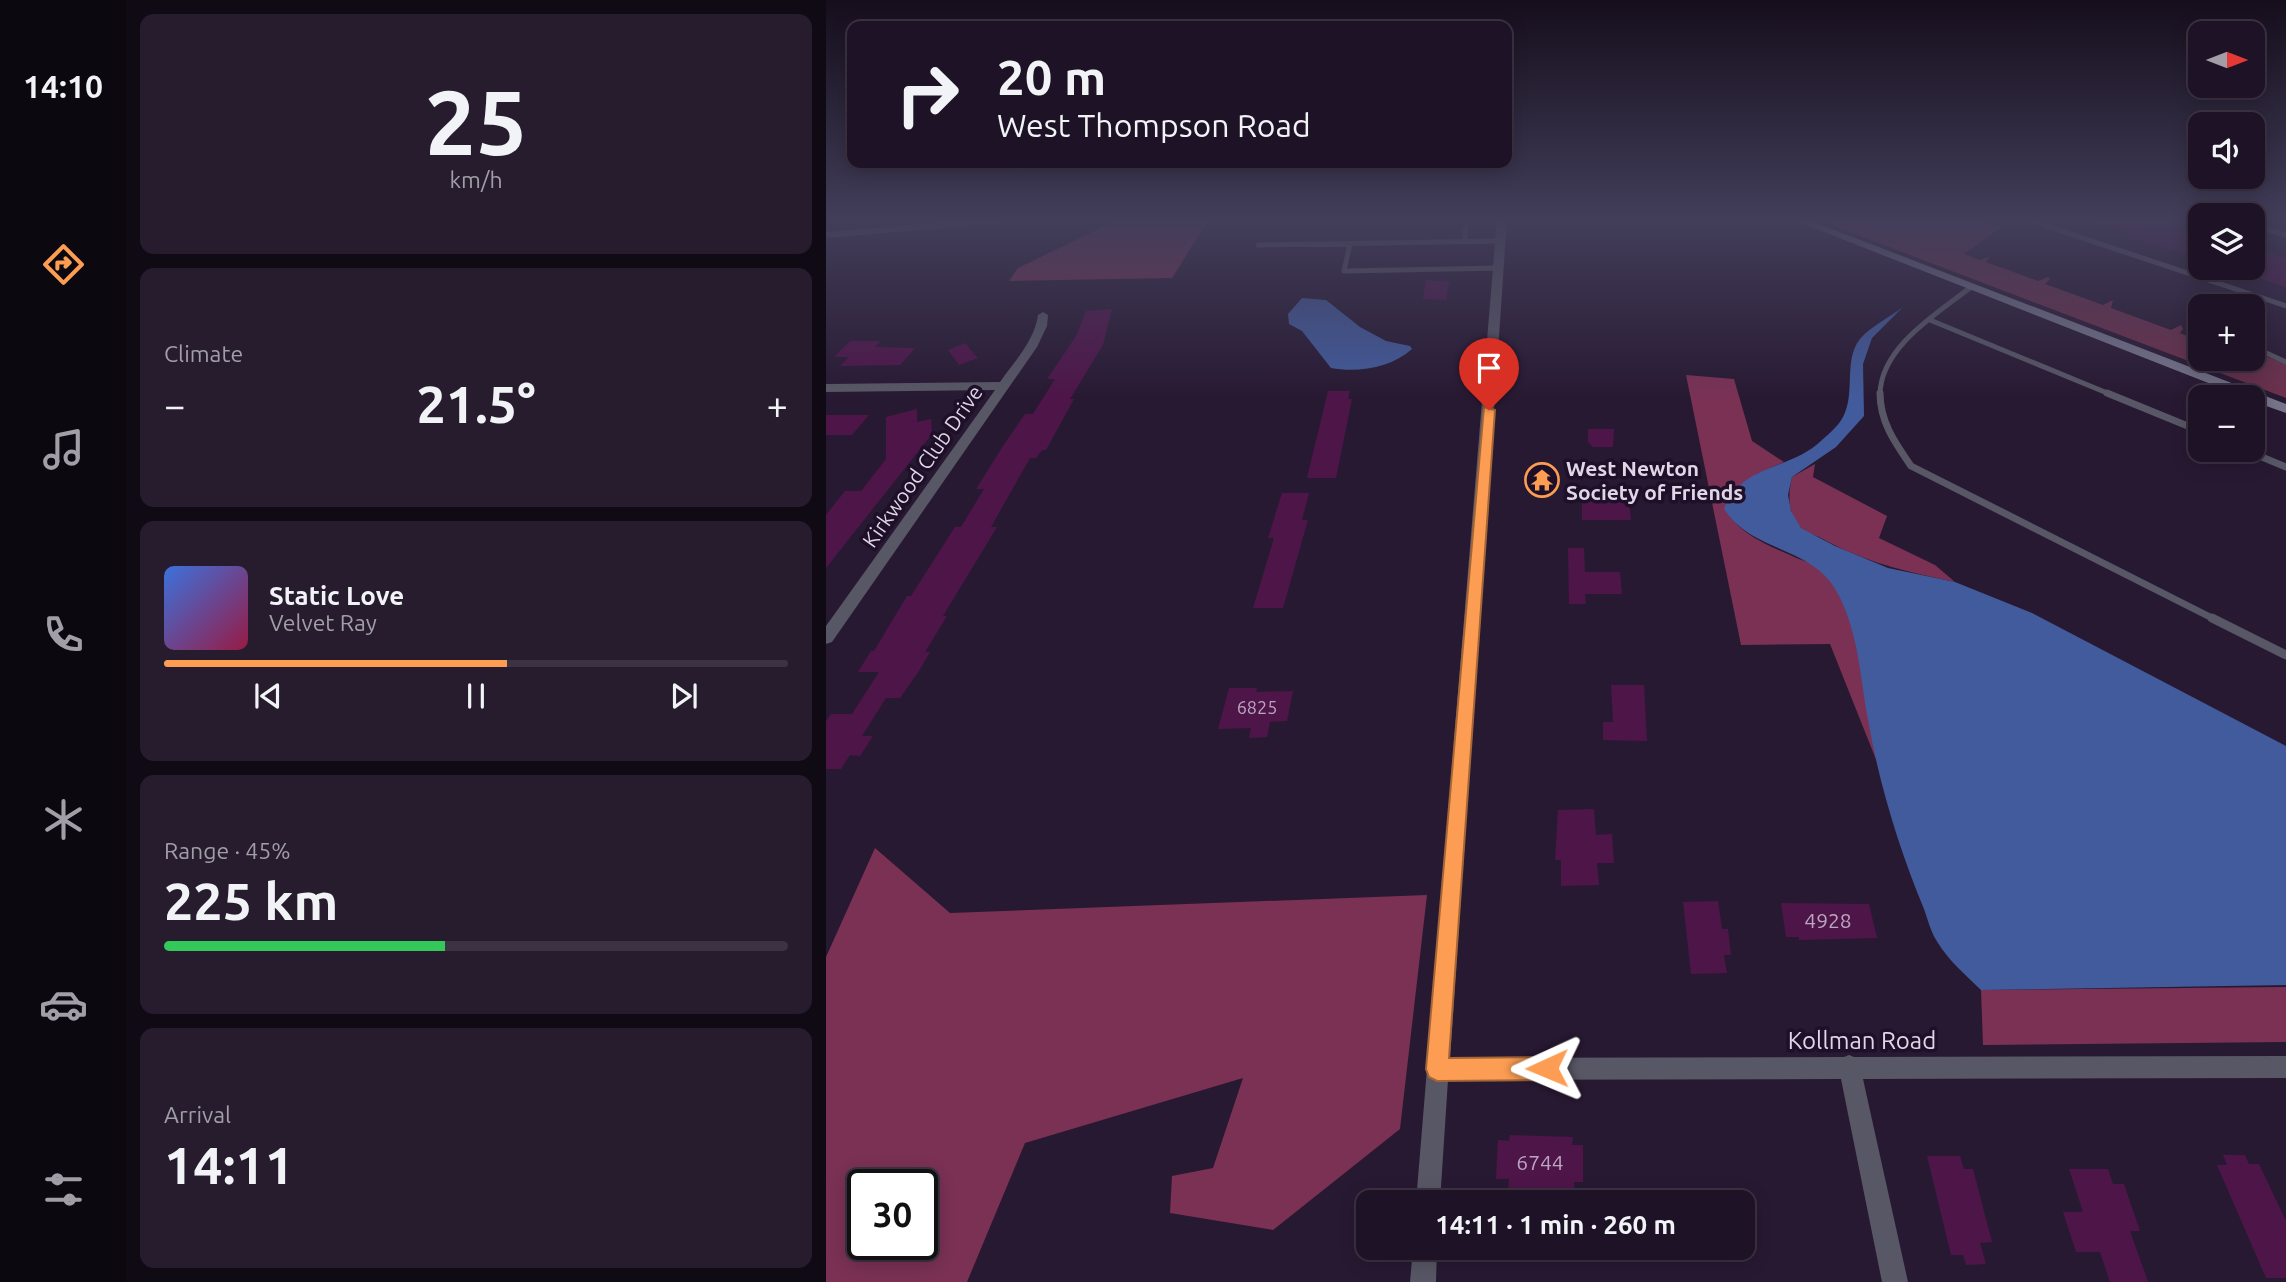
<!DOCTYPE html>
<html lang="en">
<head>
<meta charset="utf-8">
<style>
	:root { --surface:#1e1326; --page:#261c2e; --text:#f1f3f6; --muted:#a19ea7; --line:#3c3243; --accent:#fc9d53 }
	body { margin:0; font-family:Ubuntu,sans-serif; background:var(--page); color:var(--text); height:100vh; display:flex; flex-direction:column; font-size:26px; white-space:nowrap }
	* { box-sizing:border-box; margin:0 }
	p { font-size:23px; color:var(--muted) }
	.icon { flex:none; width:38px; height:38px; fill:none; stroke:currentColor; stroke-width:2; stroke-linecap:round; stroke-linejoin:round }
	.map { position:relative; flex:1; overflow:hidden }
	.panel { display:flex; flex-direction:column; gap:14px; padding:14px; background:#100a15; width:700px }
	.panel>* { flex:none }
	.guide { position:absolute; left:21px; top:21px; width:665px; height:147px; border-radius:14px; box-shadow:0 4px 18px #0003,0 0 0 2px var(--line); background:#1e1326; color:var(--text); overflow:hidden }
	.needle { width:46px; rotate:90deg }
	.controls { position:absolute; left:1362px; top:21px; display:grid; gap:14px }
	.controls a { display:grid; place-items:center; width:77px; height:77px; border-radius:14px; background:var(--surface); box-shadow:0 4px 18px #0003,0 0 0 2px var(--line); font-size:35px }
	.speed { position:absolute; left:21px; top:1169px; display:flex; gap:14px; font-size:35px; font-weight:700; text-align:center }
	.speed>* { display:grid; place-content:center; width:91px; height:91px; border-radius:50%; background:var(--surface); box-shadow:0 4px 18px #0003,0 0 0 2px var(--line); line-height:1 }
	.speed .limit { border:4px solid #111; border-radius:10px; background:#fff; color:#111 }
	.pin { position:absolute; display:grid; place-items:center; width:60px; height:60px; color:#fff; margin:-72px -30px; border-radius:50% 50% 50% 0; rotate:-45deg; box-shadow:0 0 7px #0007 }
	.pin .icon { rotate:45deg }
	.me { position:absolute; width:77px; margin:-38px; rotate:269deg; stroke-linejoin:round; filter:drop-shadow(0 0 5px #0008) }
	.turn { display:flex; align-items:center; gap:24px; height:147px; padding:0 35px; font-size:32px }
	.turn .icon { width:91px; height:91px; stroke-width:2.5 }
	.turn b { display:block; font-size:49px; line-height:60px }
	.big { font-size:52px; font-weight:600; line-height:1.1 }
	.panel .widget { flex:1; display:flex; flex-direction:column; justify-content:center; gap:10px; min-width:0; padding:0 24px; border-radius:14px; background:var(--page) }
	.panel .dial { align-items:center; gap:0 }
	.dial b { font-size:91px; line-height:1 }
	.song { display:flex; align-items:center; gap:21px }
	.cover { width:84px; height:84px; border-radius:10px; background:linear-gradient(135deg,hsl(220 70% 55%),hsl(340 70% 35%)) }
	.played { height:7px; border-radius:4px; background:linear-gradient(90deg,var(--accent) 55%,var(--line) 55%) }
	.keys { display:flex; justify-content:space-around; direction:ltr }
	.heat { display:flex; justify-content:space-between; align-items:center; font-size:38px; direction:ltr }
	.charge { height:10px; border-radius:5px; background:linear-gradient(90deg,#34c759 45%,var(--line) 0) }
	.trip { position:absolute; left:530px; top:1190px; width:399px; height:70px; border-radius:14px; background:var(--surface); box-shadow:0 4px 18px #0003,0 0 0 2px var(--line); font-weight:600; line-height:70px; text-align:center }
	main { display:flex; flex:1; min-height:0 }
	.dock { display:flex; flex-direction:column; width:126px; justify-content:space-around; align-items:center; background:#0c080f; color:var(--muted) }
	.dock .icon { width:49px; height:49px }
	.dock .on { color:var(--accent) }
	.dock b { font-size:32px; color:var(--text) }
	.map>svg:first-child { display:block }
	.green { fill:#6c304c }
	.forest { fill:#7a3154; fill-rule:evenodd }
	.water { fill:#425b9c }
	.building { fill:#4e1549 }
	.lines { fill:none; stroke-linecap:round; stroke-linejoin:round }
	.lane-far2 { stroke:#585765; stroke-width:5 }
	.lane-far1 { stroke:#585765; stroke-width:7 }
	.lane { stroke:#585765; stroke-width:9 }
	.street { fill:#585765; fill-rule:evenodd }
	.secondary { fill:#77758c; fill-rule:evenodd }
	.route { fill:#fc9d53; stroke:#a46636; stroke-width:2 }
	.labels { text-anchor:middle; dominant-baseline:central; stroke-width:7; stroke-linejoin:round; paint-order:stroke }
	.number-label { font-size:18px; fill:#bba6c0 }
	.street-label { font-size:21px; fill:#dfd6e7; stroke:#1e1028 }
	.poi-label { font-size:21px; font-weight:bold; fill:#dfd6e7; stroke:#1e1028; text-anchor:start }
	.near-number-label { font-size:21px; fill:#bba6c0 }
	.near-street-label { font-size:24px; fill:#dfd6e7; stroke:#1e1028 }
</style>
</head>
<body>
<main>
<nav class="dock">
<b>14:10</b>
<svg class="icon on" aria-label="directions" viewBox="0 0 24 24"><path d="M12 3l9 9-9 9-9-9zM9 14v-3h6M13 9l2 2-2 2"/></svg>
<svg class="icon" aria-label="music" viewBox="0 0 24 24"><path d="M9 18V5l10-2v13"/><circle cx="6" cy="18" r="3"/><circle cx="16" cy="16" r="3"/></svg>
<svg class="icon" aria-label="phone" viewBox="0 0 24 24"><path d="M5 4h4l2 5-3 2q2 4 5 5l2-3 5 2v4C11 20 4 13 5 4z"/></svg>
<svg class="icon" aria-label="climate" viewBox="0 0 24 24"><path d="M12 3v18M4 7l16 10M4 17L20 7"/></svg>
<svg class="icon" aria-label="car" viewBox="0 0 24 24"><path d="M5 17H2v-5l4-1 3-4h7l3 4 3 1v5h-3M9 17h6M6 11h13"/><circle cx="7" cy="17" r="2"/><circle cx="17" cy="17" r="2"/></svg>
<svg class="icon" aria-label="filters" viewBox="0 0 24 24"><path d="M4 7h16M4 17h16"/><circle cx="9" cy="7" r="2"/><circle cx="15" cy="17" r="2"/></svg>
</nav>
<section class="panel">
<div class="widget dial"><b>25</b><p>km/h</p></div>
<div class="widget"><p>Climate</p>
<div class="heat"><a>−</a><b class="big">21.5°</b><a>+</a></div>
</div>
<div class="widget">
<div class="song"><i class="cover"></i><div><b>Static Love</b><p>Velvet Ray</p></div></div>
<div class="played"></div>
<div class="keys"><svg class="icon" aria-label="previous" viewBox="0 0 24 24"><path d="M18 5L8 12l10 7zM5 5v14"/></svg><svg class="icon" aria-label="pause" viewBox="0 0 24 24"><path d="M8 5v14M16 5v14"/></svg><svg class="icon" aria-label="next" viewBox="0 0 24 24"><path d="M6 5l10 7-10 7zM19 5v14"/></svg></div>
</div>
<div class="widget"><p>Range · 45%</p><b class="big">225 km</b><div class="charge"></div></div>
<div class="widget"><p>Arrival</p><b class="big">14:11</b></div>
</section>
<div class="map">
<svg width="1460" height="1282" viewBox="0 0 1460 1282">
	<rect width="100%" height="100%" fill="#281932"/>
	<path class="green" d="M1001,219h151l27,10 -5,-1 -36,26 16,6 10,-4 -4,6 52,19 10,-4 2,2 -5,5 58,21 10,-5 -2,8 60,22 10,-5 2,4 -3,4 20,8v18h52v-8l34,13v34l-447,-170z"/>
	<path class="forest" d="M293,219h90l-37,59 -163,3 9,-13z
		M860,375l48,4 18,62 32,21 -27,12 -32,35c16,27 45,37 74,50 6,2 15,5 20,9 41,35 53,151 62,204l-51,-128 -89,1z
		M989,464l-2,13 74,39 -8,22 56,27 20,17c-47,-10 -92,-20 -134,-44 -6,-3 -15,-6 -20,-10 -14,-14 -13,-34 -9,-51z
		M49,848l75,65 477,-18 -27,234 -127,101 -103,-17 2,-37 41,-8 30,-90 -218,65 -58,139h-141v-325zM37,1185h59v59h-59z
		M1460,987v55l-303,3 -2,-55z"/>
	<path class="water" d="M476,298l24,2 34,27 26,14 24,5 2,3c-21,19 -54,24 -81,19l-29,-37 -13,-7 -1,-10z
		M1077,307l-31,31 -9,26 1,52 -28,31 -44,30 -4,18 3,16 10,17 34,18 53,22 67,14 77,31 254,133v239l-305,5c-14,-14 -33,-30 -43,-47 -7,-10 -10,-23 -14,-34 -25,-60 -45,-126 -56,-189 -8,-43 -9,-84 -29,-124 -24,-51 -86,-42 -115,-87 16,-45 68,-39 98,-69 7,-6 17,-15 21,-23 13,-24 0,-57 17,-78 10,-12 30,-22 43,-32z"/>
	<path class="building" d="M1264,219h73l37,12v28l-110,-36z
		M1426,247l34,11v29l-34,-11z
		M600,280l23,2 -3,18 -23,-1z
		M286,309l-9,36 -33,54h4l-28,51h-4l-6,8h-6l-39,69h6l-54,89h4l-22,36h5l-11,19 -19,27h-14l-24,38h11l-13,20 -10,-1 -9,14h-15v-48l5,-7h21l27,-42h-21l13,-21h3l33,-55h4l44,-69h6l23,-38h-8l27,-43 22,-32h8l22,-35h-8l29,-43 10,-25z
		M24,341h31l-6,6 40,1 -15,17 -60,1 9,-9h-15z
		M139,343l13,15 -19,7 -11,-15z
		M502,391h22l-2,8h4l-16,79h-29z
		M91,409v13l14,-3 1,15 -106,134v-53l19,-24h16l25,-32v-42z
		M0,415h43l-17,20h-26z
		M762,429h26l-1,18h-20l-5,-5z
		M456,493h27l-7,27h6l-25,88h-30l21,-70h-6z
		M756,501h47l2,19h-49z
		M742,548h16l1,24h35l2,22h-37l1,10h-17z
		M785,685h33l3,56 -44,-1v-18h10z
		M403,688h28l-1,4 37,-1 -6,30 -17,1 -3,15 -18,1 2,-10 -33,1z
		M768,809l2,26 16,-1 2,29h-17l2,22 -38,1v-26h-6l3,-50z
		M892,901l4,28h6l3,26h-7l3,18 -36,1 -8,-72z
		M955,903l88,1 8,34 -78,2v-3h-13z
		M684,1135l63,2 -1,8h11v37h-9l1,11 -67,-2 1,-12h-13l2,-39 11,1z
		M1397,1155h22l4,9h10l27,57v57h-20l-49,-113h10z
		M1101,1156h33l4,13h9l19,73 -12,1 6,21 -20,1 -3,-10h-12z
		M1243,1169h39l5,15h11l16,47h-10l18,51h-38l-10,-30h-24l-13,-40h20z"/>
	<g class="lines">
		<path class="lane-far2" d="M1200,219l260,87
			M1426,225l34,10
			M638,242l3,-23
			M524,244l-6,27 155,-3
			M432,245l243,-4
			M1104,320l182,75
			M1436,351l24,11
			M1054,395c0,-48 58,-82 91,-108"/>
		<path class="lane-far1" d="M1054,393c0,29 15,50 31,73l305,154
			M1281,393l93,38
			M1419,450l41,17"/>
		<path class="lane" d="M1386,618l74,37"/>
		<path class="street" d="M153,219h40l-4,3 -189,16v-6z
			M671,219h10l-57,839 394,-1 5,-2 5,2 432,-1v22l-423,1 45,203h-26l-41,-203 -393,1 -8,122h-24z
			M217,312l5,3 -1,11 -10,21 -205,295 -6,2v-18l169,-236 -169,2v-8l174,-2c14,-20 35,-42 38,-67z
			M587,1248h24l-1,34h-26z"/>
		<path class="secondary" d="M965,219h15l480,185v9l-34,-12v-4h-8z"/>
	</g>
	<linearGradient id="sky" x2="0" y2="1"><stop stop-color="#160e1c"/><stop offset="0.55" stop-color="#423e5a"/><stop offset="1" stop-color="#423e5a" stop-opacity="0"/></linearGradient>
	<rect width="1460" height="399" fill="url(#sky)"/>
	<path class="route" d="M658,407l11,3 -46,648 98,-1 8,3 3,8 -3,8 -8,4 -110,1 -8,-4 -3,-8z"/>
	<defs>
		<g id="temple-ring" transform="scale(1.75)"><circle r="9.5" fill="#1e1028" stroke="#fc9d53" stroke-width="1.5"/><path d="M0-6L5-2H3V0L6.5 2.5H4V6H1.5V3h-3V6H-4V2.5H-6.5L-3 0V-2H-5Z" fill="#fc9d53"/></g>
	</defs>
	<g fill-rule="evenodd">
		<use href="#temple-ring" x="716" y="480"/>
	</g>
	<g class="labels">
		<g class="number-label">
			<text x="431" y="707">6825</text>
		</g>
		<g class="street-label">
			<text transform="translate(96 466) rotate(-55)">Kirkwood Club Drive</text>
		</g>
		<g class="poi-label">
			<text x="740" y="468">West Newton<tspan x="740" dy="24">Society of Friends</tspan></text>
		</g>
		<g class="near-number-label">
			<text x="1002" y="920">4928</text>
			<text x="714" y="1162">6744</text>
		</g>
		<g class="near-street-label">
			<text x="1036" y="1040">Kollman Road</text>
		</g>
	</g>
</svg>
<div class="controls">
<a><svg class="needle" viewBox="-14 -14 28 28"><path d="M0-13l5 13h-10z" fill="#e53935"/><path d="M0 13l5-13h-10z" fill="#a19ea7"/></svg></a>
<a><svg class="icon" aria-label="sound" viewBox="0 0 24 24"><path d="M4 9h4l5-4v14l-5-4H4zM17 9q2 3 0 6"/></svg></a>
<a><svg class="icon" aria-label="layers" viewBox="0 0 24 24"><path d="M12 4l9 5-9 5-9-5zM3 14l9 5 9-5"/></svg></a>
<a>+</a>
<a>−</a>
</div>
<div class="speed"><div class="limit">30</div></div>
<div class="pin" style="left:663px;top:410px;background:#d93025"><svg class="icon" aria-label="arrive" viewBox="0 0 24 24"><path d="M6 21V4h12l-3 4 3 4H6"/></svg></div>
<svg class="me" style="left:721px;top:1068px" viewBox="-20 -20 40 40"><path d="M0-17L14 15 0 8-14 15z" fill="#fc9d53" stroke="#fff" stroke-width="4"/></svg>
<div class="trip">14:11 · 1 min · 260 m</div>
<div class="guide">
<div class="turn"><svg class="icon" aria-label="right" viewBox="0 0 24 24"><path d="M7 20v-9h11M14 6l5 5-5 5"/></svg><div><b>20 m</b>West Thompson Road</div></div>
</div>
</div>
</main>
</body>
</html>
